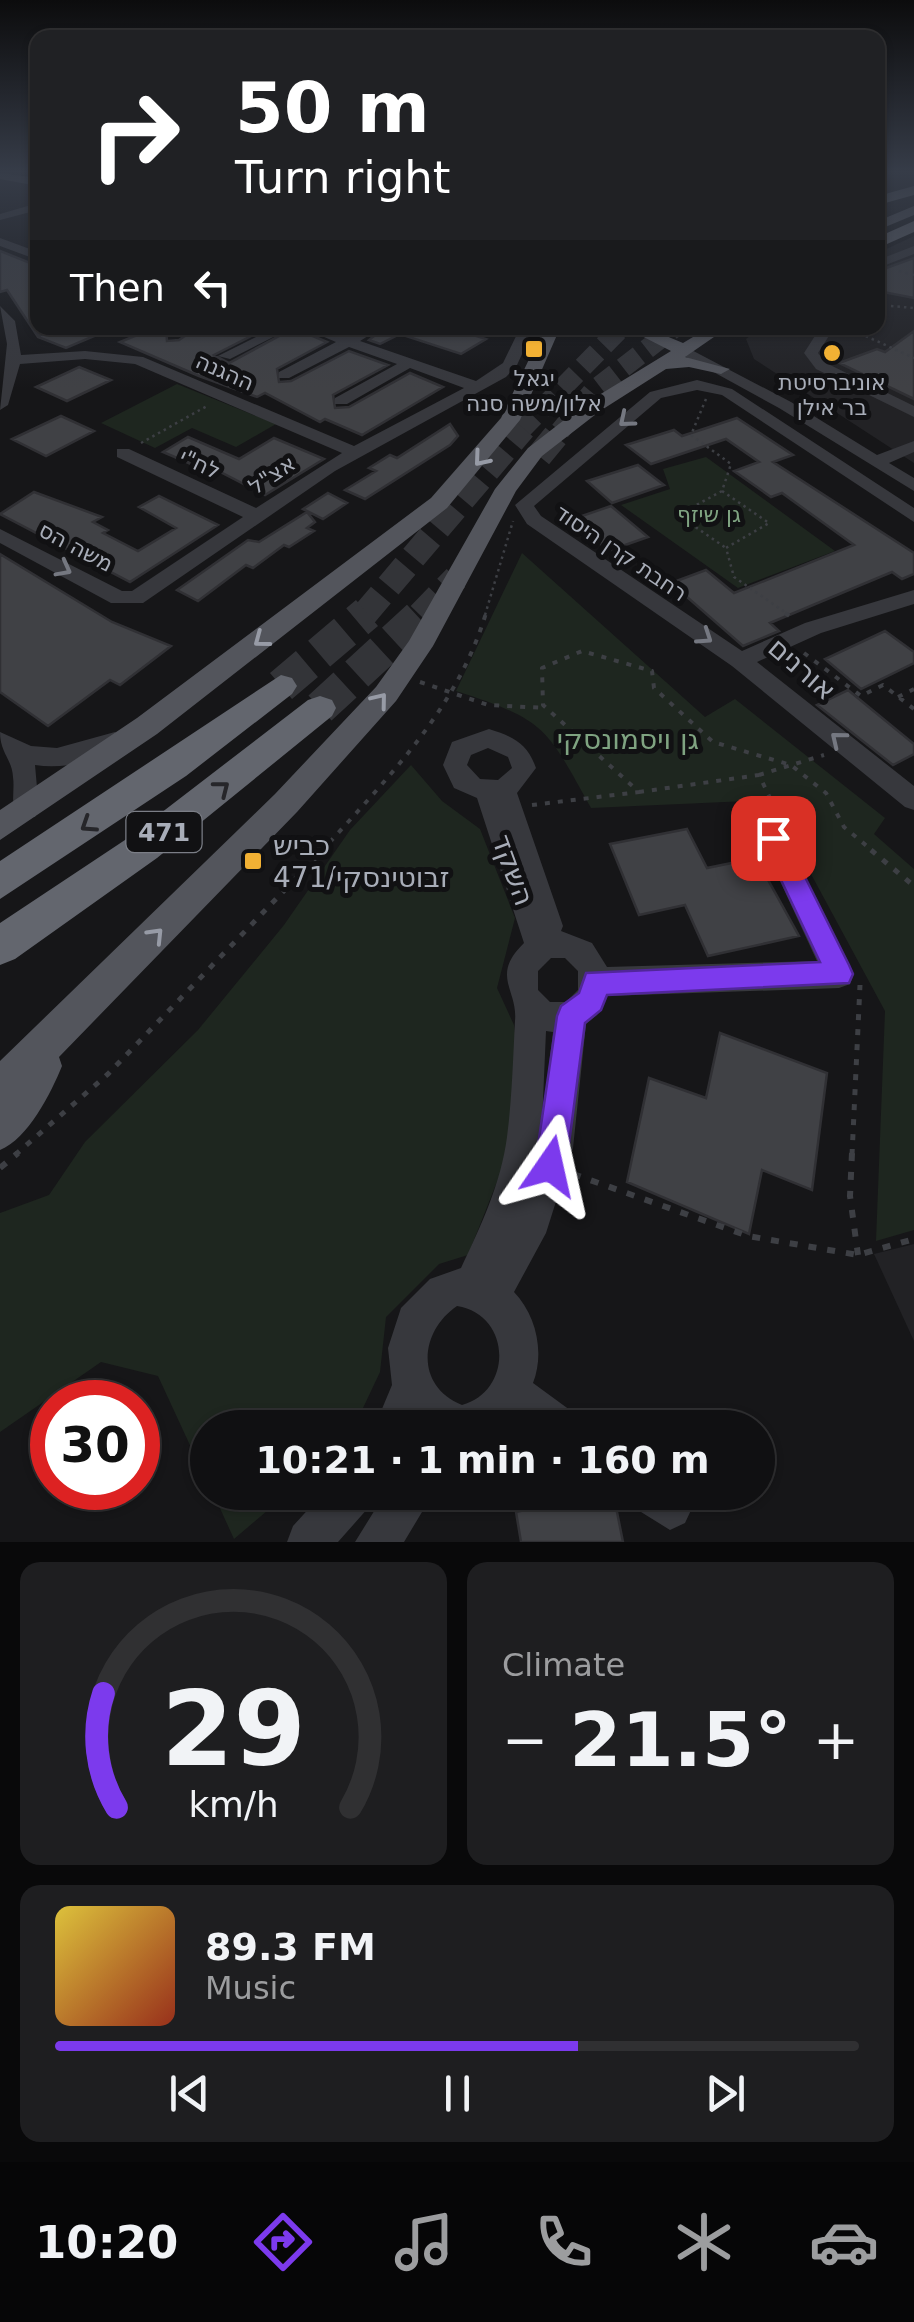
<!DOCTYPE html>
<html lang="en">
<head>
<meta charset="utf-8">
<style>
	:root { --surface:#101012; --page:#1e1e20; --text:#f1f3f6; --muted:#9c9d9f; --line:#303032; --accent:#7c3aed }
	body { margin:0; font-family:"DejaVu Sans",Heebo,sans-serif; background:var(--page); color:var(--text); height:100vh; display:flex; flex-direction:column; font-size:38px; white-space:nowrap }
	* { box-sizing:border-box; margin:0 }
	p { font-size:32px; color:var(--muted) }
	.icon { flex:none; width:55px; height:55px; fill:none; stroke:currentColor; stroke-width:2; stroke-linecap:round; stroke-linejoin:round }
	.map { position:relative; height:1542px; overflow:hidden }
	.side { display:flex; flex-direction:column; gap:20px; padding:20px; background:#09090a; flex:1 }
	.side>* { flex:none }
	.top-card { position:absolute; left:30px; top:30px; width:855px; height:305px; border-radius:20px; box-shadow:0 2px 8px #0004,0 0 0 2px var(--line); background:#202124; color:#fff; overflow:hidden }
	.speed { position:absolute; left:30px; top:1380px; display:flex; gap:20px; font-size:50px; font-weight:700; text-align:center }
	.speed>* { display:grid; place-content:center; width:130px; height:130px; border-radius:50%; background:var(--surface); box-shadow:0 2px 8px #0004,0 0 0 2px var(--line); line-height:1 }
	.speed .limit { border:15px solid #d22; background:#fff; color:#111 }
	.pin { position:absolute; display:grid; place-items:center; width:85px; height:85px; color:#fff; margin:-42px; border-radius:20px; box-shadow:0 5px 15px #0006 }
	.me { position:absolute; width:110px; margin:-55px; rotate:11deg; stroke-linejoin:round; filter:drop-shadow(0 0 8px #0008) }
	.turn { display:flex; align-items:center; gap:35px; height:210px; padding:0 40px; font-size:45px }
	.turn .icon { width:130px; height:130px; stroke-width:2.5 }
	.turn b { display:block; font-size:70px; line-height:85px }
	.then { display:flex; align-items:center; height:95px; padding:0 40px; background:#0003; gap:20px; font-size:38px }
	.big { font-size:75px; font-weight:700; line-height:1.1 }
	.side .card { flex:1; display:flex; flex-direction:column; justify-content:center; gap:15px; min-width:0; padding:0 35px; border-radius:20px; background:var(--page) }
	.side .dial { align-items:center; gap:0 }
	.dial svg { height:260px; overflow:visible; fill:none; stroke:var(--line); stroke-width:7; stroke-linecap:round; text-anchor:middle }
	.dial text { fill:var(--text); stroke:none }
	.song { display:flex; align-items:center; gap:30px }
	.cover { width:120px; height:120px; border-radius:15px; background:linear-gradient(135deg,hsl(50 70% 55%),hsl(10 70% 35%)) }
	.played { height:10px; border-radius:5px; background:linear-gradient(90deg,var(--accent) 65%,var(--line) 65%) }
	.keys { display:flex; justify-content:space-around; direction:ltr }
	.heat { display:flex; justify-content:space-between; align-items:center; font-size:55px; direction:ltr }
	.side .tiles { flex:1; display:grid; gap:20px; grid-template-columns:1fr 1fr }
	.card:last-child { grid-column:span 2 }
	.trip { position:absolute; left:190px; top:1410px; width:585px; height:100px; border-radius:50px; background:var(--surface); box-shadow:0 2px 8px #0004,0 0 0 2px var(--line); font-weight:700; line-height:100px; text-align:center }
	.tab-bar { display:flex; height:160px; justify-content:space-around; align-items:center; background:#060607; color:var(--muted) }
	.tab-bar .icon { width:70px; height:70px }
	.tab-bar .selected { color:var(--accent) }
	.tab-bar b { font-size:45px; color:var(--text) }
	.map>svg:first-child { display:block }
	.built { fill:#222225 }
	.green { fill:#1e261f }
	.building { fill:#404145; stroke:#303034; stroke-width:2.5 }
	.lines { fill:none; stroke-linecap:round; stroke-linejoin:round }
	.highway-tunnel-far2 { stroke:#333438; stroke-width:20; stroke-dasharray:20 10; stroke-linecap:butt }
	.highway-tunnel-far1 { stroke:#333438; stroke-width:26; stroke-dasharray:26 12; stroke-linecap:butt }
	.highway-tunnel { stroke:#333438; stroke-width:34; stroke-dasharray:34 16; stroke-linecap:butt }
	.path-far3 { stroke:#3d3f44; stroke-width:2.5; stroke-dasharray:2.5 4; stroke-linecap:butt }
	.path-far2 { stroke:#3d3f44; stroke-width:4; stroke-dasharray:5 8; stroke-linecap:butt }
	.path-far1 { stroke:#3d3f44; stroke-width:5; stroke-dasharray:6 9; stroke-linecap:butt }
	.path { stroke:#3d3f44; stroke-width:6; stroke-dasharray:8 11; stroke-linecap:butt }
	.minor { fill:#37383d; fill-rule:evenodd }
	.major { fill:#53555c; fill-rule:evenodd }
	.highway { fill:#63666e; fill-rule:evenodd }
	.oneway { stroke:#757881 }
	.oneway2 { stroke:#979ba6 }
	.oneway3 { stroke:#26262a }
	.route { fill:#7c3aed; stroke:#51269a; stroke-width:2.5 }
	.poi-dot { fill:#f2b134; stroke:#111113; stroke-width:4 }
	.labels { text-anchor:middle; dominant-baseline:central; stroke-width:10; stroke-linejoin:round; paint-order:stroke }
	.far-street-label { font-size:22px; fill:#a8adb8; stroke:#111113 }
	.far-poi-label { font-size:22px; fill:#a8adb8; stroke:#111113 }
	.far-park-label { font-size:22px; fill:#7fa381; stroke:#111113 }
	.shield { fill:#111113; stroke:#7b7e86; stroke-width:2.5 }
	.shield-label { font-size:25px; font-weight:bold; fill:#a8adb8 }
	.street-label { font-size:28px; fill:#a8adb8; stroke:#111113 }
	.park-label { font-size:28px; fill:#7fa381; stroke:#111113 }
	.poi-label { font-size:28px; fill:#a8adb8; stroke:#111113; text-anchor:start }
</style>
</head>
<body>
<div class="map">
<svg width="914" height="1542" viewBox="0 0 914 1542">
	<rect width="100%" height="100%" fill="#161618"/>
	<path class="built" d="M914,236v227l-160,-104 -8,-20 14,-11h118v-75z
		M914,1244v97l-40,-87z"/>
	<path class="green" d="M177,384l99,40 -40,23 -44,-19 -37,20 -54,-25z
		M706,457l129,94 -97,37 -117,-83 49,-16 -7,-20z
		M522,553l183,164 30,-18 150,119 -11,16 40,35v361l-38,11 9,-230 -114,-211 -180,8c-45,-81 -45,-88 -135,-117z
		M411,765l31,36 38,28 35,89 -18,70 17,37 4,33 -4,81 -46,116 -29,9 -53,53 -6,55 -26,55 -146,1 -1,54 -49,-106 -57,-14 -101,70v-219l49,-18 36,-53 113,-112 86,-105 66,-95z
		M213,1493h75l-54,46z"/>
	<path class="building" d="M0,251l38,15v70l19,-8h56l-47,20 -28,-11 -31,-47 -7,2z
		M914,258v40l-36,-7v-20z
		M154,328h12l1,13 12,-1 17,-12h71l-53,27 15,8 65,-35 33,14 -50,27 2,13 12,-1 58,-30 39,14 -55,30 2,13 14,-1 61,-34 33,14 -81,48 -37,-16 -5,3 -55,-29 -8,4 -58,-21 -79,-34z
		M384,328h68l34,11 -25,15 -61,-20 -20,10 -11,-4z
		M914,331v68l-75,-36 38,-14 8,3z
		M79,367l32,13 -44,21 -31,-14z
		M61,416l33,15 -48,25 -34,-17z
		M737,418l56,37 -20,7 141,91v21l-12,5 -10,-7 -122,51 9,8 -36,15 -72,-63 35,-13 28,23 120,-48 -72,-52 -11,4 -37,-26 25,-9 -33,-23 -75,25 -25,-19 48,-15 8,6z
		M450,424l8,12 -8,9 -85,54 -20,-9 31,-19 -7,-3 21,-13 7,3z
		M188,437l51,22 35,-21 50,21 -59,36 -68,-35 -6,4 -28,-12z
		M638,465l26,20 -52,18 -25,-22z
		M34,492l68,25 -9,5 15,8 -5,3 35,18 38,-23 -37,-21 20,-11 59,29 -88,57 -130,-68z
		M328,493l19,10 -24,16 -20,-10z
		M611,506l37,31 -40,14 -35,-32z
		M307,512l8,10 -8,6 7,3 -25,16 -5,-2 -31,23 -7,-3 -48,36 -21,-11 71,-50 11,2z
		M0,554l112,68 59,24 -51,39 -10,-5 -62,46 -48,-34z
		M885,631l29,21v11l-53,26 -36,-30z
		M848,690l66,54v10l-21,11 -76,-60z
		M687,829l20,39 49,-10 43,78 -91,20 -23,-51 -46,10 -29,-71z
		M720,1033l107,40 -15,117 -50,-20 -13,64 -122,-52 22,-104 57,20z
		M602,1492h11l10,50h-102l-5,-30z"/>
	<g class="lines">
		<path class="highway-tunnel-far2" d="M520,431l101,-103
			M560,431l33,-40 81,-63"/>
		<path class="highway-tunnel-far1" d="M539,456l23,-28
			M364,615l159,-187
			M420,615l36,-37"/>
		<path class="highway-tunnel" d="M281,686l86,-73
			M320,708l103,-95"/>
		<path class="path-far3" d="M899,271l15,4
			M878,305l36,3
			M848,328l66,30
			M706,399l-15,36 40,29 -9,27 -44,24 48,33
			M141,443l66,-37
			M722,491l47,32 -43,25 8,29 55,38
			M485,615l28,-94"/>
		<path class="path-far2" d="M785,613l9,6
			M804,653l57,43 22,-11 31,24
			M420,682l68,23 58,3
			M898,697l16,-8
			M759,775l65,-20
			M639,792l120,-17 21,44
			M532,805l107,-13 -96,-87 -1,-37 40,-17 70,20 2,17 59,54 78,23 35,28 18,34 30,25
			M321,852c66,-74 136,-142 165,-239"/>
		<path class="path-far1" d="M871,850l43,36
			M15,1155l93,-81 215,-224
			M852,1155l8,-170"/>
		<path class="path" d="M852,1153l-2,43 8,59
			M0,1168l18,-15
			M573,1174l175,62 110,19 56,-16"/>
		<path class="minor" d="M38,203v7l-38,10v-6z
			M0,238l38,14v8l-38,-14z
			M914,246v8l-36,14v-8z
			M0,306l15,15 6,34 64,-4 58,6 211,89 110,-58 -54,-20 -63,36h-12v-6l62,-34 -48,-17 -60,31h-10v-6l57,-30 -33,-14h19l25,8 17,-8h17l-21,13 116,40 27,-18 17,-35h14l-17,37 -11,12 -171,94 -192,132h-32l-111,-60v-14l122,62h10l111,-74 -126,-60v-8h12l127,59 86,-55 -207,-89 -50,-5 -65,5 -12,41 -8,5 7,-66z
			M175,328h18l-16,9h-10v-6z
			M274,328h17l-61,31 -12,-3z
			M820,328h14l-16,25 8,10 88,43v11l-98,-48 -12,-16z
			M682,345l109,57 86,53 37,-14v11l-25,11 25,15v13l-135,-83 -102,-56v-6z
			M697,380l35,9 182,119v14l-192,-127 -25,-5 -36,8 -127,108 7,10 201,135 63,-28 109,-33v14l-93,29 -64,29 157,124v24l-9,-3 -173,-141 -205,-142 -12,-19 135,-113z
			M489,729c25,8 38,14 47,39l-19,25 46,133 -2,5 31,12 15,24 210,-6 -57,-123 4,-8 9,-3 9,3 72,144 -4,10 -11,4 -232,8 -10,19 -11,9 -13,124 -27,85 -32,59c22,23 31,60 19,91l41,30 6,15h-56l-10,-8 -8,8h-132l18,-43 -4,-37 13,-40 29,-29 31,-11c20,-42 40,-85 46,-131 5,-38 6,-78 8,-116 3,-32 -25,-45 9,-78l-47,-145 -23,-10 -11,-23 9,-23zM488,748l20,9 4,11 -14,12 -18,-1 -13,-14 4,-10zM551,958h14l13,13v19l-12,12h-16l-12,-12v-19zM546,1031l7,1 -11,91zM457,1306c55,9 56,85 5,99 -47,-19 -43,-73 -5,-99z
			M0,732l31,14 26,2 58,-16 12,9 -3,6c-28,13 -58,23 -89,18l4,45 -4,7h-18c-7,-13 -2,-26 -4,-40 -1,-18 -13,-24 -13,-45z
			M324,1492h51l-6,15 -31,35h-51l6,-16z
			M386,1492h48l-30,50h-49z
			M627,1492h58l7,16 -7,15 -15,7 -37,-23z"/>
		<path class="major" d="M0,173l38,5v8l-38,-7z
			M914,206v9l-36,15v-9z
			M544,328h16l-40,92 -73,88 -290,226 -157,106v-30l137,-92 294,-220 70,-80z
			M626,328h21l36,15 25,-15h19l-42,29 45,12 -9,5 -32,-7 -23,2 -66,42 -58,45 -26,35 -83,155 -37,55 -99,111 -238,245 3,9c-11,27 -34,73 -62,84v-89l275,-267 101,-107 33,-46 86,-152 33,-41 58,-45 85,-52z"/>
		<path class="highway" d="M914,186v9l-36,10v-9z
			M914,221v11l-36,16v-11z
			M281,675l11,3 5,8 -5,8 -106,82 -186,123v-38z
			M320,696l12,4 4,8 -4,8 -175,142 -142,101 -15,6v-42l131,-87 177,-136z"/>
	</g>
	<defs><path id="oneway-chevron" d="M-2-3.5L2.5 0L-2 3.5" fill="none" stroke-width="1.6" stroke-linecap="round" stroke-linejoin="round" transform="scale(2.5)"/></defs>
	<g class="oneway">
		<use href="#oneway-chevron" transform="translate(626 420) rotate(140)"/>
		<use href="#oneway-chevron" transform="translate(64 569) rotate(28)"/>
		<use href="#oneway-chevron" transform="translate(705 637) rotate(34)"/>
		<use href="#oneway-chevron" transform="translate(838 739) rotate(-141)"/>
	</g>
	<g class="oneway2">
		<use href="#oneway-chevron" transform="translate(481 459) rotate(130)"/>
		<use href="#oneway-chevron" transform="translate(261 640) rotate(143)"/>
		<use href="#oneway-chevron" transform="translate(380 700) rotate(-51)"/>
		<use href="#oneway-chevron" transform="translate(156 935) rotate(-46)"/>
	</g>
	<g class="oneway3">
		<use href="#oneway-chevron" transform="translate(222 788) rotate(-38)"/>
		<use href="#oneway-chevron" transform="translate(88 825) rotate(147)"/>
	</g>
	<linearGradient id="sky" x2="0" y2="1"><stop stop-color="#0c0c0d"/><stop offset="0.44" stop-color="#363c48"/><stop offset="1" stop-color="#363c48" stop-opacity="0"/></linearGradient>
	<rect width="914" height="389" fill="url(#sky)"/>
	<path class="route" d="M773,828l9,3 67,134 4,9 -4,9 -242,12 -6,15 -16,13 -19,143 -4,12 -12,4 -11,-4 -4,-12 22,-150 4,-10 18,-13 7,-20 234,-11 -59,-124z"/>
	<g class="poi-dot">
		<rect x="524" y="339" width="20" height="20" rx="5"/>
		<circle cx="832" cy="353" r="10"/>
		<rect x="243" y="851" width="20" height="20" rx="5"/>
	</g>
	<g class="labels">
		<g class="far-street-label">
			<text transform="translate(225 372) rotate(24)">ההגנה</text>
			<text transform="translate(200 464) rotate(25)">לח"י</text>
			<text transform="translate(272 475) rotate(-34)">אצ"ל</text>
			<text transform="translate(76 547) rotate(28)">משה הס</text>
			<text transform="translate(621 553) rotate(34)">רחבת קרן היסוד</text>
		</g>
		<g class="far-poi-label">
			<text x="534" y="378">יגאל<tspan x="534" dy="25">אלון/משה סנה</tspan></text>
			<text x="832" y="382">אוניברסיטת<tspan x="832" dy="25">בר אילן</tspan></text>
		</g>
		<g class="far-park-label">
			<text x="709" y="514">גן שיזף</text>
		</g>
		<rect class="shield" x="126.5" y="812" width="75" height="40" rx="8"/>
		<g class="shield-label">
			<text x="164" y="832">471</text>
		</g>
		<g class="street-label">
			<text transform="translate(802 669) rotate(41)">אורנים</text>
			<text transform="translate(513 870) rotate(70)">השקד</text>
		</g>
		<g class="park-label">
			<text x="628" y="739">גן ויסמונסקי</text>
		</g>
		<g class="poi-label">
			<text x="273" y="845">כביש<tspan x="273" dy="32">471/זבוטינסקי</tspan></text>
		</g>
	</g>
</svg>
<div class="speed"><div class="limit">30</div></div>
<div class="pin" style="left:773px;top:838px;background:#d93025"><svg class="icon" aria-label="arrive" viewBox="0 0 24 24"><path d="M6 21V4h12l-3 4 3 4H6"/></svg></div>
<svg class="me" style="left:550px;top:1166px" viewBox="-20 -20 40 40"><path d="M0-17L14 15 0 8-14 15z" fill="#7c3aed" stroke="#fff" stroke-width="4"/></svg>
<div class="trip">10:21 · 1 min · 160 m</div>
<div class="top-card">
<div class="turn"><svg class="icon" aria-label="right" viewBox="0 0 24 24"><path d="M7 20v-9h11M14 6l5 5-5 5"/></svg><div><b>50 m</b>Turn right</div></div>
<div class="then">Then<svg class="icon" aria-label="left" viewBox="0 0 24 24"><path d="M17 20v-9H6M10 6l-5 5 5 5"/></svg></div>
</div>
</div>
<section class="side">
<div class="tiles">
<div class="card dial"><svg viewBox="0 0 100 80">
<path d="M14 69A42 42 0 1 1 86 69"/>
<path d="M14 69A42 42 0 0 1 10 34" stroke="#7c3aed"/>
<text x="50" y="56" font-size="32" font-weight="700">29</text>
<text x="50" y="72" font-size="11">km/h</text>
</svg></div>
<div class="card"><p>Climate</p>
<div class="heat"><a>−</a><b class="big">21.5°</b><a>+</a></div>
</div>
<div class="card">
<div class="song"><i class="cover"></i><div><b>89.3 FM</b><p>Music</p></div></div>
<div class="played"></div>
<div class="keys"><svg class="icon" aria-label="previous" viewBox="0 0 24 24"><path d="M18 5L8 12l10 7zM5 5v14"/></svg><svg class="icon" aria-label="pause" viewBox="0 0 24 24"><path d="M8 5v14M16 5v14"/></svg><svg class="icon" aria-label="next" viewBox="0 0 24 24"><path d="M6 5l10 7-10 7zM19 5v14"/></svg></div>
</div>
</div>
</section>
<nav class="tab-bar">
<b>10:20</b>
<svg class="icon selected" aria-label="directions" viewBox="0 0 24 24"><path d="M12 3l9 9-9 9-9-9zM9 14v-3h6M13 9l2 2-2 2"/></svg>
<svg class="icon" aria-label="music" viewBox="0 0 24 24"><path d="M9 18V5l10-2v13"/><circle cx="6" cy="18" r="3"/><circle cx="16" cy="16" r="3"/></svg>
<svg class="icon" aria-label="phone" viewBox="0 0 24 24"><path d="M5 4h4l2 5-3 2q2 4 5 5l2-3 5 2v4C11 20 4 13 5 4z"/></svg>
<svg class="icon" aria-label="climate" viewBox="0 0 24 24"><path d="M12 3v18M4 7l16 10M4 17L20 7"/></svg>
<svg class="icon" aria-label="car" viewBox="0 0 24 24"><path d="M5 17H2v-5l4-1 3-4h7l3 4 3 1v5h-3M9 17h6M6 11h13"/><circle cx="7" cy="17" r="2"/><circle cx="17" cy="17" r="2"/></svg>
</nav>
</body>
</html>
